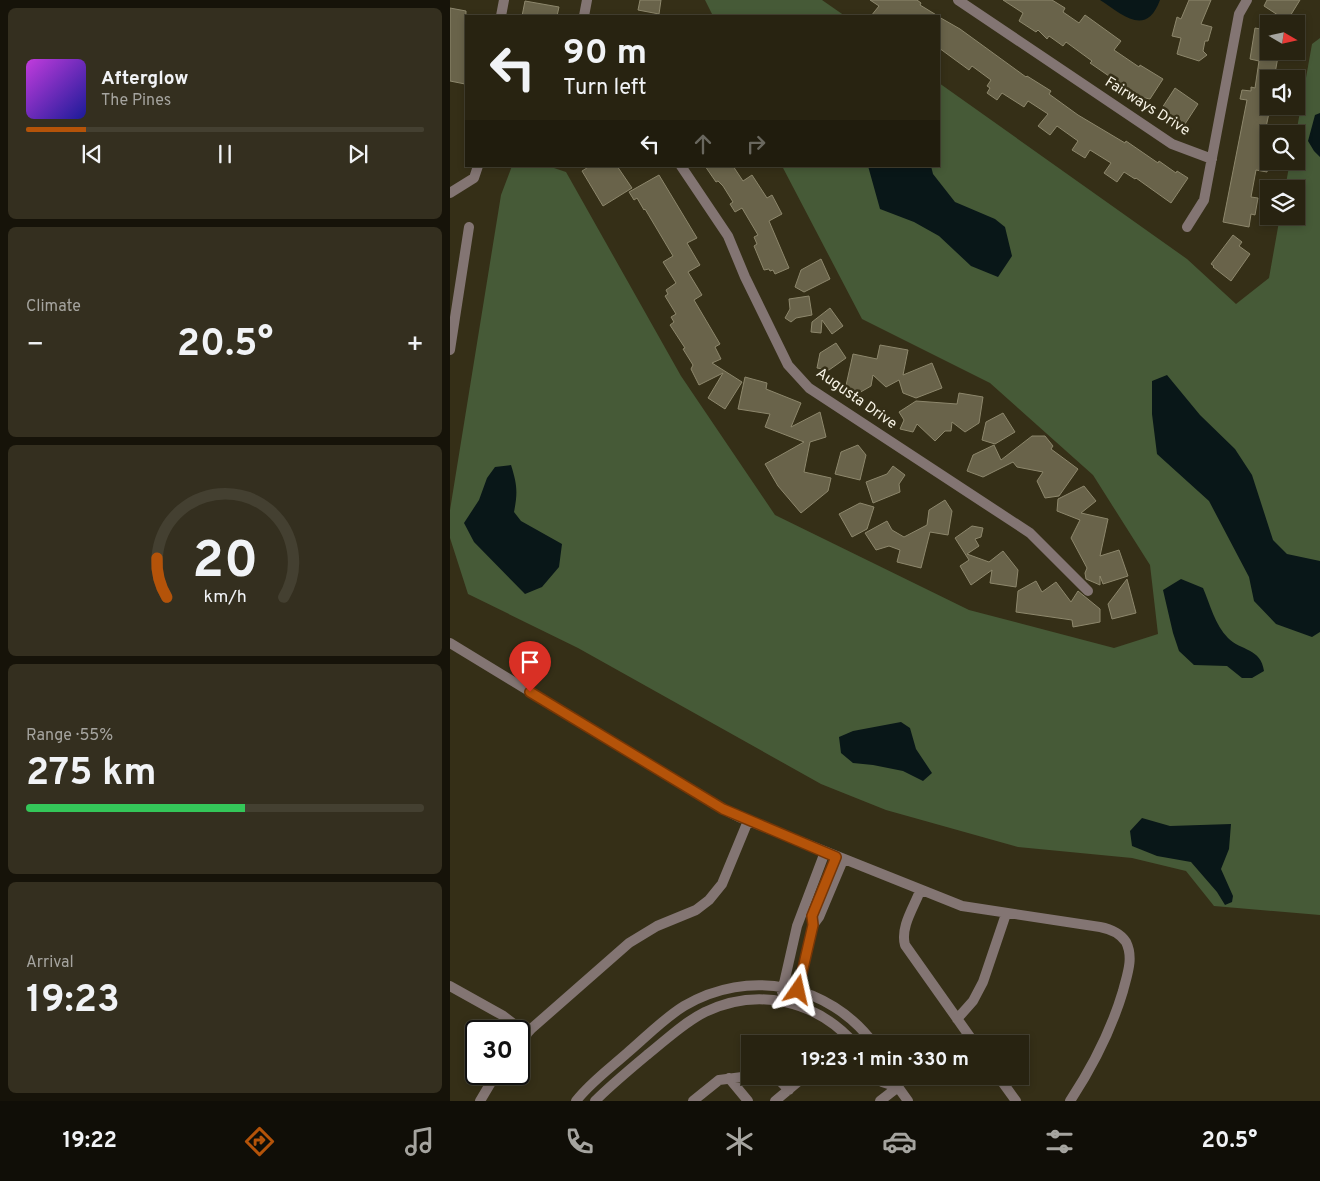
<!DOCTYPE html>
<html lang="en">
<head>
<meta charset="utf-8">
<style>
	:root { --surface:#282311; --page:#342f1f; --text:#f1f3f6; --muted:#a5a49f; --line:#444031; --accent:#b45309 }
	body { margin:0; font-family:Overpass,sans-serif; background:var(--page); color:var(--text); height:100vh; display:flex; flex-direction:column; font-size:19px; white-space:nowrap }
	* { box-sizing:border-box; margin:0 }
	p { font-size:16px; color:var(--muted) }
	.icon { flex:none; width:28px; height:28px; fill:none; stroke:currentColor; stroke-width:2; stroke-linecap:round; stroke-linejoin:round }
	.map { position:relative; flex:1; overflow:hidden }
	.panel { display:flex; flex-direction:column; gap:8px; padding:8px; background:#161309; width:450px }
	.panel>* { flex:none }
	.guide { position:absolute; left:15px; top:15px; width:475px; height:152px; border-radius:0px; box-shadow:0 2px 8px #0003,0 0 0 1px var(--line); background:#282311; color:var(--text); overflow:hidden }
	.needle { width:32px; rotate:99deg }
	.controls { position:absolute; left:810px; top:15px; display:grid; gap:10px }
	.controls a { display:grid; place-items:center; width:45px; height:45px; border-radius:0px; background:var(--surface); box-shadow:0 2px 8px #0003,0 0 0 1px var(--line); font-size:25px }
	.speed { position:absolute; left:15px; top:1020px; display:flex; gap:10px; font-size:25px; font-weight:700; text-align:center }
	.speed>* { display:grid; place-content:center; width:65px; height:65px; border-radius:50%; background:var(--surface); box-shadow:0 2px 8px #0003,0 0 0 1px var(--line); line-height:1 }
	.speed .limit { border:2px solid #111; border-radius:8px; background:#fff; color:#111 }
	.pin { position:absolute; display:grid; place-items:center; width:42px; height:42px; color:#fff; margin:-51px -21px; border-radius:50% 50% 50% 0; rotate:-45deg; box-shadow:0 0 5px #0007 }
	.pin .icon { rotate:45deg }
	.me { position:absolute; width:55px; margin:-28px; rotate:11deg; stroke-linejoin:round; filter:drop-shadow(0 0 4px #0008) }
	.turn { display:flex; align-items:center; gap:18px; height:105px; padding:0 15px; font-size:22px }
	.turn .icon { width:65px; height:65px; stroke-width:2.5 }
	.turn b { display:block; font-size:35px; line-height:42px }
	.lanes { display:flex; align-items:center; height:48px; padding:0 15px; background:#0003; justify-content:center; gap:25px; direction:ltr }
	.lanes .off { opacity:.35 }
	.big { font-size:38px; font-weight:700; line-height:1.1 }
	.panel .card { flex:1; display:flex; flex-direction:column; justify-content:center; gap:8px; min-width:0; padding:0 18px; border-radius:8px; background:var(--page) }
	.panel .dial { align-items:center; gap:0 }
	.dial svg { height:130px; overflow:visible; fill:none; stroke:var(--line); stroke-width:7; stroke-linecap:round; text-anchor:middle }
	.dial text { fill:var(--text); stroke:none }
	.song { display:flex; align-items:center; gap:15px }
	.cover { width:60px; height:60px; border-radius:8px; background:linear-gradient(135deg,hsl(290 70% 55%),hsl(240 70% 35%)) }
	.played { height:5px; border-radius:2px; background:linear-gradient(90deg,var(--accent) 15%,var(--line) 15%) }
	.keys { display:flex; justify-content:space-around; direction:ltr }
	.heat { display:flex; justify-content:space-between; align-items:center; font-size:28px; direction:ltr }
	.charge { height:8px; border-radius:4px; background:linear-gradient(90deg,#34c759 55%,var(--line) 0) }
	.trip { position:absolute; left:291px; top:1035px; width:288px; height:50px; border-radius:0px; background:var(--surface); box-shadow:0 2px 8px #0003,0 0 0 1px var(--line); font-weight:700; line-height:50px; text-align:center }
	.tab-bar { display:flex; height:80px; justify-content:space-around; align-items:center; background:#100e07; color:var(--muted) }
	.tab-bar .icon { width:35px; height:35px }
	.tab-bar .selected { color:var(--accent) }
	.tab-bar b { font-size:22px; color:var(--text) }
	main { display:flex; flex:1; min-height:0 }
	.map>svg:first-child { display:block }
	.green { fill:#465a37 }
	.water { fill:#091718 }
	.building { fill:#69634a; stroke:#8d876c }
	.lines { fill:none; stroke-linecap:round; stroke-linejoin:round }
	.minor { stroke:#837573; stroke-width:10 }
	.route-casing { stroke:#753606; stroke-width:12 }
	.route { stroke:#b45309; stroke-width:9 }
	.labels { text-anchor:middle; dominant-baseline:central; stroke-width:5; stroke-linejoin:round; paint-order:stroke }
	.street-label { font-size:15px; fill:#f8f4e6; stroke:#352f17 }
</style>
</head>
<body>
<main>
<section class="panel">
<div class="card">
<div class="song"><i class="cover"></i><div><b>Afterglow</b><p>The Pines</p></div></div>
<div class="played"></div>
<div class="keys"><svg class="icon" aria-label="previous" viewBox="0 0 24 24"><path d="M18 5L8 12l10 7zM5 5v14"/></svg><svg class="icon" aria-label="pause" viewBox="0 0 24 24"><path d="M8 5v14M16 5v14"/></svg><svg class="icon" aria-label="next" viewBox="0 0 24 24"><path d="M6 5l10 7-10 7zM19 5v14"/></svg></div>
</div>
<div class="card"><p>Climate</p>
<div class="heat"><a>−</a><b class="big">20.5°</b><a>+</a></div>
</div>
<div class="card dial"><svg viewBox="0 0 100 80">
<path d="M14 69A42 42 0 1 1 86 69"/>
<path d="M14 69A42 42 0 0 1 8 45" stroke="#b45309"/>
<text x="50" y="56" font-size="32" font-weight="700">20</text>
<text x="50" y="72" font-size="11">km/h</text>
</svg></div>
<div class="card"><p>Range · 55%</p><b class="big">275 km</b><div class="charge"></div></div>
<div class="card"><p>Arrival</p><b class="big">19:23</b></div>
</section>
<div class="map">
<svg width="870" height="1101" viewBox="0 0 870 1101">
	<rect width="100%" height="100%" fill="#352f17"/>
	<path class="green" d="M255,0h117l23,16h-132z
		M870,38v877l-106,-9 -28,-35 -54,-13 -114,-11 -132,-37 -65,-26 -243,-136 -110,-54 -18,-56v-28l51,-315 11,-29h36l18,6 115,204 94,139 194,95 145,38 44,-14 -8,-69 -57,-90 -103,-92 -128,-64 -80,-153h157v-83l248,176 49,45 33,-26 11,-62h16v-27h-11l5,-28h6v-27l16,-90z"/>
	<path class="water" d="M650,0h60c-14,38 -38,14 -60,0z
		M870,113v44l-6,-6 -6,-10 7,-26z
		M418,166h63l2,8 22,28 40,17 10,8 7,29 -14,21 -27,-11 -32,-30 -25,-14 -34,-13z
		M717,375l33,40 35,34 17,26 21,65 14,14 33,7v71l-8,5 -36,-13 -22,-23 -5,-24 -40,-76 -52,-47 -5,-40v-33z
		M61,465c6,19 7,27 3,47l7,9 41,23 -3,23 -17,20 -17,7 -51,-52 -10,-19 15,-23 8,-22 8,-11z
		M731,579l22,9c7,16 12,37 25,50 13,13 33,10 36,33l-12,7h-10l-15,-12 -33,-1 -15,-14 -6,-18 -10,-43z
		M451,722l9,6 6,21 16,24 -9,8 -20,-10 -30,-6 -20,-2 -12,-10 -2,-16 14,-6z
		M692,818l28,8 61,-2 -2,25 -8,20 12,27 -1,6 -7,3 -8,-13 -26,-30 -34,-6 -25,-10 -2,-15z"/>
	<path class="building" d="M190,0h21l-2,14 -21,-4z
		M420,0h47l4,3 -1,2 18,11h-67l8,-10z
		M553,0h49l13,8 -2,4 16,11 6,-8 36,26 -7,9 25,17 1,-2 23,14 -13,20 -5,-1 -5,2 -5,-6 -3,3 -12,-11 2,-1 -32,-22 2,-2 -26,-19 -3,4 -14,-10 -2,3 -9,-9 -2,2 -17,-11 4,-8z
		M739,0h22l-10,24 11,3 -4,14h-3l-2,10 4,4 -8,6 -22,-7 4,-16 -9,-2 5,-19 4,2z
		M817,0h33l-13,21 -23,-15z
		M75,1l34,6 -2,9h-35z
		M0,8l16,3 -1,73 -15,-3z
		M489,17l21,12 66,48 1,-1 24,15 -2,3 29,21 47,28 1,-2 32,22 1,-2 17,12 1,-2 11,7 -17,25 -35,-25 -1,1 -11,-7 -7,10 -13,-9 7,-10 -21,-13 -5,8 -13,-8 6,-9 -21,-15 -7,9 -12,-9 10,-12 -20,-13 -4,6 -22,-14 -5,7 -10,-7 3,-5 -3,-2 4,-6 -19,-14 -3,4 -30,-22z
		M805,28l11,2v3h3v18h10l-5,28h-5v34l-4,19 4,1v28l-2,11 -11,-2 -5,27 7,1 -3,17 -4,-1 -2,13 -26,-5 24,-122 -7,-1 2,-9 9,1v-4l4,1 4,-27 -9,-2z
		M725,88l23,16 -15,23 -23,-16z
		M140,166h27l15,22 -29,18 -21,-35z
		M255,166h28l10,15 9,-6 15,23 5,-3 10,19 -13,7 20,47 -14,6 -2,-4 -3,1 -1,-2 -5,1 -10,-24 3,-2 -3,-7 4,-2 -16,-27 -7,4 -5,-8 3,-2 -10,-16 -5,-5 -2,1z
		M209,175l38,63 -10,5 13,22 -12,7 14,23 -8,5 26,44 -5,3 6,12 -9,4 30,19 -17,27 -17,-11 15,-25 -24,12 -8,-16 2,-4 -10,-16 2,-1 -15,-23 4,-3 -3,-5 5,-3 -11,-18 3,-2 -2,-4 10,-7 -13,-21 10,-6 -28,-47 -1,1 -7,-12 -3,2 -5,-8z
		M783,235l9,7 -3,4 11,8 -19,27 -18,-14 1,-1 -3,-2z
		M371,259l9,20 -26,13 -9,-5 6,-17z
		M359,296l3,19 -16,3 -5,4 -6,-4 5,-9 -1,-10z
		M380,308l13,18 -11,8 -10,-14 -1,13 -10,-1 1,-10z
		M386,343l10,15 -17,12 -12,-2 3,-15z
		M430,345l28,5 -5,25 29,-12 10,25 -26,10 -13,-5 -4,-13 -13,7 -13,-12 -2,11 -12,7 -14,-3 8,-36 24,5z
		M295,377l22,6 -1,6 35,14 -10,24 29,-15 6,25 -16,5 -6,30 27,6 -3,13 -27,22 -23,-27 -13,-22 39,-22 -39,-15 5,-13 -32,-5z
		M509,393l24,4 -4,26 -14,9 -13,-10 -1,9h-6l-10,10 -18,-17 -4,8 -13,-3 4,-9 -5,-8 17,-11 41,3z
		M553,413l12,19 -20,12 -13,-4 4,-18z
		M582,436h13l8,10 -2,3 27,20 -19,27 -14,2 -8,-17 6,-9 -26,-5 -4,-5 -30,15 -16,-6 6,-16 21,-10 7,15z
		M408,445l8,10 -6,25 -25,-6 6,-22z
		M443,466l12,9 -6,9 1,8 -27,11 -7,-21 21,-8z
		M634,486l12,15 -15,12 27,6 -8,37 19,-6 9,26 -25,8 -3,-8v9l-14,-6 -1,-6 2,-5 -16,-30 9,-18 -23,-9 1,-12z
		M495,500l7,11 -4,24 -18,-3 -9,36 -24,-6 3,-12 -11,-4 -13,4 -11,-17 22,-12 5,9 12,7 23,-12 2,-15z
		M410,503l14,4 -7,22 -15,8 -13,-23z
		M522,526l11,2 -2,9 -6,2 4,7 -12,8 22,8 14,-11 15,19 -2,17 -26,-4 2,-13 -21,15 -11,-19 9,-6 -14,-22z
		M677,579l9,34 -24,6 -4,-15z
		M586,581l6,11 14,-10 15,20 7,-11 22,18v13l-27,5 -1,-7 -56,-8 2,-21z"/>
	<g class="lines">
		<path class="minor" d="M508,0l214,144 40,15
			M51,16l3,-16
			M134,16l3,-16
			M231,166l47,70 17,41 43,88 21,23 221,145 58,58
			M0,193l24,-15 4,-12
			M737,227l17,-27 35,-186 8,-14
			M0,350l19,-123
			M0,643l273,166 16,8 223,89 138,21c11,2 20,6 26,15 8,16 1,33 -3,49 -12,40 -30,75 -53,110
			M470,891c-6,16 -20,36 -15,54l70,99
			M363,925l6,-8 24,-57
			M0,986l52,29 25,19
			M332,992l15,-66 28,-74
			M347,996l16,-71 -1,-10 24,-58
			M507,1019l16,-18 10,-19 23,-68
			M69,1042l12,-13 98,-86 28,-17 39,-16 13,-10 13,-16 26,-63
			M322,1076l6,3 11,11
			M429,1076l3,6 16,5
			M445,1076l3,11 10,14
			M548,1076l18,25
			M279,1078l19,23
			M30,1101l16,-27
			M126,1101c14,-18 33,-32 50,-47 19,-16 37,-35 58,-48 64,-38 145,-23 190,38
			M145,1101c16,-16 34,-31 52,-46 19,-15 36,-32 58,-43 53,-25 111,-12 150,32
			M243,1101l26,-21 31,-4
			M325,1101l30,-25
			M430,1101l18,-14"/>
	</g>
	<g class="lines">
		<g class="route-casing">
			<path id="route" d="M80,692l193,117 113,48 -24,59 1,9 -15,65"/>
		</g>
		<use href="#route" class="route"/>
	</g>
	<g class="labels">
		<g class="street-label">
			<text transform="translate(697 107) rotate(32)">Fairways Drive</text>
			<text transform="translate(406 399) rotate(35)">Augusta Drive</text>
		</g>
	</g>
</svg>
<div class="controls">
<a><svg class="needle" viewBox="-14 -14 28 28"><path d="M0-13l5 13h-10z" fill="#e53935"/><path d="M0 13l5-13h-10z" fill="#a5a49f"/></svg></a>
<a><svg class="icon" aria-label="sound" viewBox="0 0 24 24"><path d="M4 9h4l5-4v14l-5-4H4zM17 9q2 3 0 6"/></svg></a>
<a><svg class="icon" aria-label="search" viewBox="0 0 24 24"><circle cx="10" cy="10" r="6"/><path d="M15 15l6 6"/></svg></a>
<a><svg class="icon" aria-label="layers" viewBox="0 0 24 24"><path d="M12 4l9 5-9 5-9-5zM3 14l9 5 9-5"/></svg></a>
</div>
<div class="speed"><div class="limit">30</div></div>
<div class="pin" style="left:80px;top:692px;background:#d93025"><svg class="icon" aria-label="arrive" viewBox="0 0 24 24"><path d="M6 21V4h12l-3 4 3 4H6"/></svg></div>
<svg class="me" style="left:348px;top:990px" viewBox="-20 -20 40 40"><path d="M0-17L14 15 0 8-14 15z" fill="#b45309" stroke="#fff" stroke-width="4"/></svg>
<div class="trip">19:23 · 1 min · 330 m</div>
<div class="guide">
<div class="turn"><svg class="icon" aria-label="left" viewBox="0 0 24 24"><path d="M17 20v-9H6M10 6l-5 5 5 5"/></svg><div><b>90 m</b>Turn left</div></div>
<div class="lanes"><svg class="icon" aria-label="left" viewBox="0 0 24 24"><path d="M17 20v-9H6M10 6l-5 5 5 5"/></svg><svg class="icon off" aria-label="ahead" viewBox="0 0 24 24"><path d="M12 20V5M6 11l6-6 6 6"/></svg><svg class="icon off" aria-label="right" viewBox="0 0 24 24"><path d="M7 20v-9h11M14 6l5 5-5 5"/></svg></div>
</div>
</div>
</main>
<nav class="tab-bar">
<b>19:22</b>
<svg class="icon selected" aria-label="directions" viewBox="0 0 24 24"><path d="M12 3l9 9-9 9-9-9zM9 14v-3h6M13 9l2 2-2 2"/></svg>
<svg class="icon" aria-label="music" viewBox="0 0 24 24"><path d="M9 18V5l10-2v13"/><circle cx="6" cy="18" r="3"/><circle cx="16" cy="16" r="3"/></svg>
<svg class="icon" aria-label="phone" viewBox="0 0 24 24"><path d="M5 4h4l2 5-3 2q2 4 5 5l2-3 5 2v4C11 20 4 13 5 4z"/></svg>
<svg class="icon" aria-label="climate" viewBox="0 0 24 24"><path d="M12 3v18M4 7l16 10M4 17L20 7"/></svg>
<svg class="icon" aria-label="car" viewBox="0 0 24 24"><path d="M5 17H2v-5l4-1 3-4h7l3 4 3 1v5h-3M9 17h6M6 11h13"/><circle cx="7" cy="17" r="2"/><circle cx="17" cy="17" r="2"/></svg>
<svg class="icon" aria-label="filters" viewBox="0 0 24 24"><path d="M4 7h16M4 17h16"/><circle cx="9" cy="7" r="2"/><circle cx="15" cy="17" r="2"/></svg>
<b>20.5°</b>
</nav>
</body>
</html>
